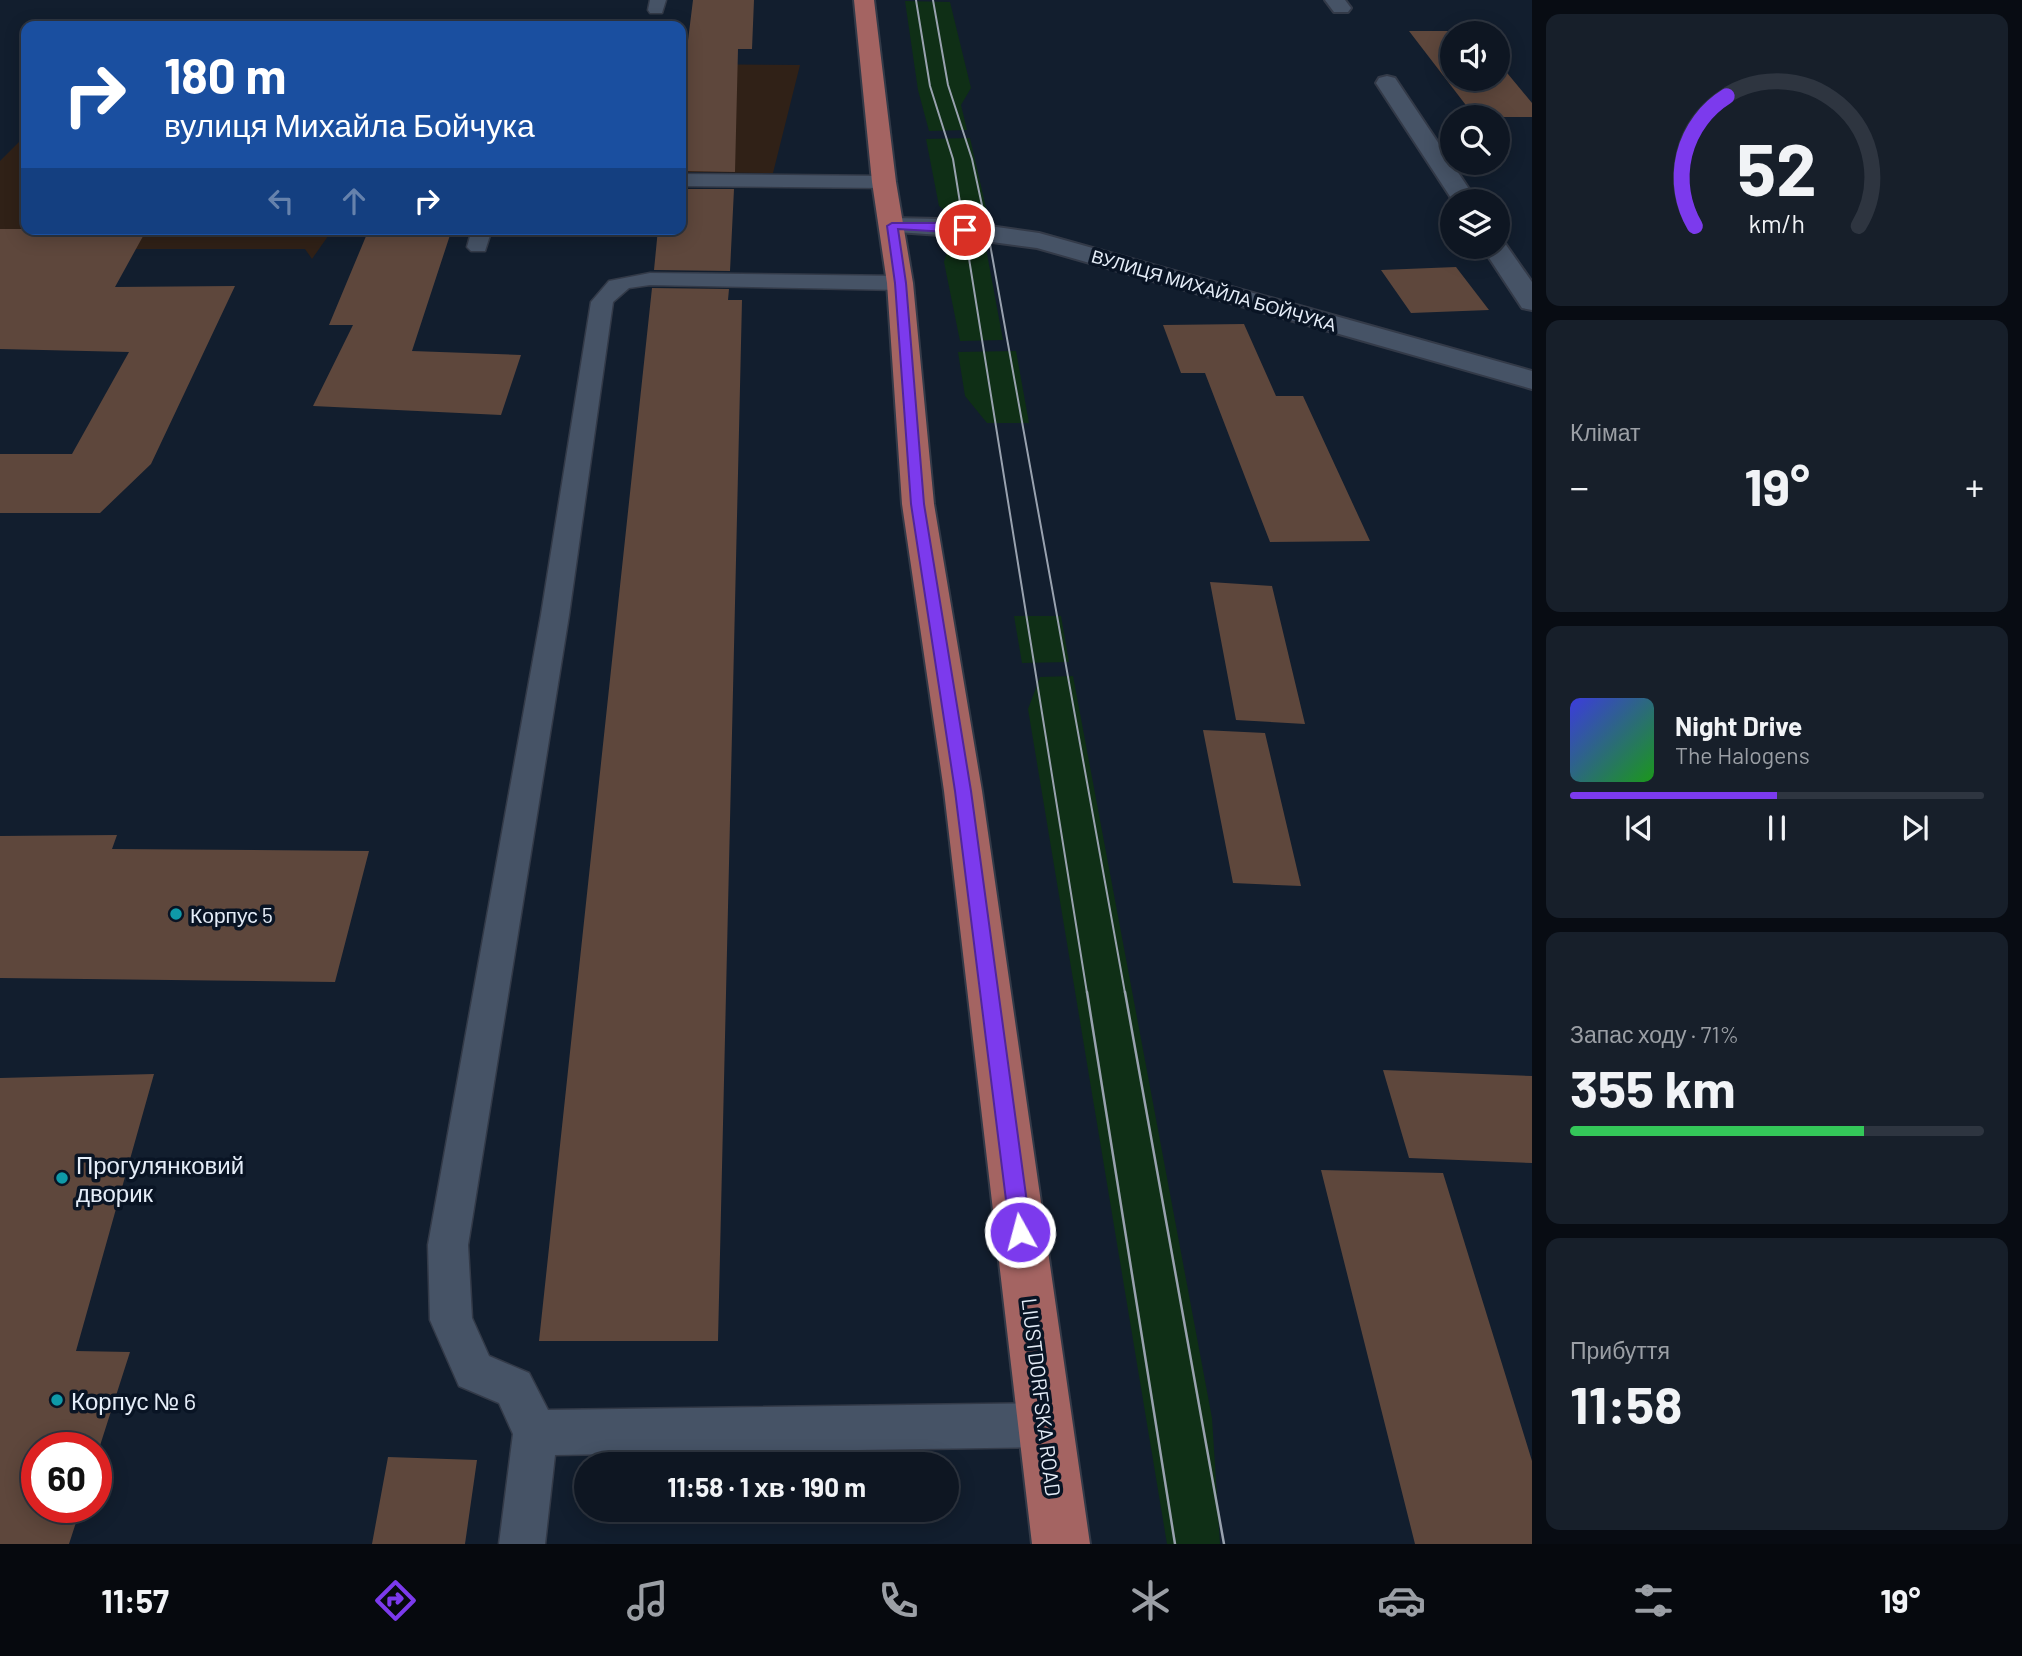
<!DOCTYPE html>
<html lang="uk">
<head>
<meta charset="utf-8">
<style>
	:root { --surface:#0e1622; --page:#171f2a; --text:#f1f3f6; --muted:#9b9fa5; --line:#2e3540; --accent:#7c3aed }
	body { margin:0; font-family:Barlow,sans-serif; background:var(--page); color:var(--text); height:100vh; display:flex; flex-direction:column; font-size:26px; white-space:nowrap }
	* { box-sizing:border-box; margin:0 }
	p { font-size:23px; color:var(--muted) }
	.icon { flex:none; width:38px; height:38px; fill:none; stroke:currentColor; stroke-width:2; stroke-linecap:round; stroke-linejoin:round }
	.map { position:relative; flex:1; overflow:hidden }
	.sheet { display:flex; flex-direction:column; gap:14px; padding:14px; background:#080c13; width:490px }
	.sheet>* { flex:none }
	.top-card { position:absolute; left:21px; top:21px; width:665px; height:214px; border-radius:14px; box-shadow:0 4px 18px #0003,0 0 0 2px var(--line); background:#1a4fa0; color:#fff; overflow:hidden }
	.fabs { position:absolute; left:1440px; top:21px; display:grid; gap:14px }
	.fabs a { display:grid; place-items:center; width:70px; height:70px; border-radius:50%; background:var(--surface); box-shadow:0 4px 18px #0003,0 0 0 2px var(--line); font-size:35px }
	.speed { position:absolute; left:21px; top:1432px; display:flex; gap:14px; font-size:35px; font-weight:700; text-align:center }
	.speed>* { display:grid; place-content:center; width:91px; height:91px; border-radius:50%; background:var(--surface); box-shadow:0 4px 18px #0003,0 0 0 2px var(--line); line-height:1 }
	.speed .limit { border:10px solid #d22; background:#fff; color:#111 }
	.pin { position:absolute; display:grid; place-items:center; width:60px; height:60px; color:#fff; margin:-30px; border:4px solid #fff; border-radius:50%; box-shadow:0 2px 7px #0007 }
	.me { position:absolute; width:77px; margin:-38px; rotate:353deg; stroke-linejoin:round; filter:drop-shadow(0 0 5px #0008) }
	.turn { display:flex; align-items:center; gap:24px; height:147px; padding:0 28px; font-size:32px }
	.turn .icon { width:91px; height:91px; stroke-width:2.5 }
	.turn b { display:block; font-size:49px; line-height:60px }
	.lanes { display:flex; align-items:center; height:66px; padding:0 28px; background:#0003; justify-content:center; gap:35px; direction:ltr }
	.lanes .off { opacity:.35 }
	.big { font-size:52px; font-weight:700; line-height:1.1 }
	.sheet .widget { flex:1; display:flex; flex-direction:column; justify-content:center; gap:10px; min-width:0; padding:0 24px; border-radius:14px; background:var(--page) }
	.sheet .dial { align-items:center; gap:0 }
	.dial svg { height:182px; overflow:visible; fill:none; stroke:var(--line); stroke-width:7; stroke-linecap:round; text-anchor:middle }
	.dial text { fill:var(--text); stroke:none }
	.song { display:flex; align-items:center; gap:21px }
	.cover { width:84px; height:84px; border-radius:10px; background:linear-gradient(135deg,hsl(240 70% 55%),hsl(120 70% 35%)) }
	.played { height:7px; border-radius:4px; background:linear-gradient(90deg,var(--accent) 50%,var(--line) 50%) }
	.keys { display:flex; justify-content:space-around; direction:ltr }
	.heat { display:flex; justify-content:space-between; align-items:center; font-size:38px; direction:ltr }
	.charge { height:10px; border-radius:5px; background:linear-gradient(90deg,#34c759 71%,var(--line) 0) }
	.trip { position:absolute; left:574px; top:1452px; width:385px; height:70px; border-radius:35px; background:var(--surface); box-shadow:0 4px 18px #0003,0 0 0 2px var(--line); font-weight:700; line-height:70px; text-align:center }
	.menu { display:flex; height:112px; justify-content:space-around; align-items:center; background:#06090e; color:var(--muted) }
	.menu .icon { width:49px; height:49px }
	.menu .on { color:var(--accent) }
	.menu b { font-size:32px; color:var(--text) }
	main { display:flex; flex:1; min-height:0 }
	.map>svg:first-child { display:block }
	.industrial { fill:#302117 }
	.green { fill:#0f2f16 }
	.building { fill:#5e473c }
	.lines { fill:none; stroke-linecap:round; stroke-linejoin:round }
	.lane-casing { stroke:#333a48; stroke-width:3 }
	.street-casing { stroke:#333a48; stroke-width:4 }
	.primary-casing { stroke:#333a48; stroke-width:4 }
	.lane { fill:#465366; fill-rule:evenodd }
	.street { fill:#465366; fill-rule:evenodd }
	.primary { fill:#a46462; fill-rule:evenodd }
	.tram-far1 { stroke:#99a2af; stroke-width:2 }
	.tram { stroke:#99a2af; stroke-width:2.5 }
	.route { fill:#7c3aed; stroke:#51269a; stroke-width:2 }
	.culture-dot { fill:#0f9aa8; stroke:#091424; stroke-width:2.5 }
	.labels { text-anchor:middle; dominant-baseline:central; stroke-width:7; stroke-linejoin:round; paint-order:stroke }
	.far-street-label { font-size:18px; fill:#e5edf8; stroke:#091424 }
	.poi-label { font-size:21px; fill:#e5edf8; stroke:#091424; text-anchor:start }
	.street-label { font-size:21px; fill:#e5edf8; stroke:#091424 }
	.near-poi-label { font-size:24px; fill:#e5edf8; stroke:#091424; text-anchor:start }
</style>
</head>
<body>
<main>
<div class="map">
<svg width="1532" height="1544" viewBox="0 0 1532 1544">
	<rect width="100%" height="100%" fill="#121e2e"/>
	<path class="industrial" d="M681,64l119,1 -27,108 -92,-1z
		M26,135v94h307l-21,30 -7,-10h-305v-88z"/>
	<path class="green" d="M905,1l45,1 21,86 -10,17 6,25 -38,1 -11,-41z
		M970,138l19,83 -37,-5 -13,-10 -13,-67z
		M985,243l18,97 -43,1 -16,-79 4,-14z
		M1016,351l13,72h-42l-22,-27 -7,-44z
		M1014,616h47l8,46 -47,1z
		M1073,676l139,742 8,126h-53l-139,-835 12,-32z"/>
	<path class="building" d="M693,0h61l-2,49h-14l-3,123 -54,-1v-74z
		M1409,31h63l2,2h-22v46h46v-17l34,41v14h-57z
		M681,189h53l-4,82 -76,-1 4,-41h23z
		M0,229h147l-32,58 120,-1 -84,178 -51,49h-100v-59h72l57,-102 -129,-3z
		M369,229h83l-40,122 109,4 -20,60 -188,-9 40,-81h-24z
		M1456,267l33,43 -78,3 -30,-43z
		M652,288l77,1 -1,11h14l-24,1041h-179z
		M1244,324l32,72h27l67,145 -100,1 -65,-169h-24l-18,-48z
		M1210,582l62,4 33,138 -69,-4z
		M1203,730l62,3 36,153 -68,-3z
		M117,835l-5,14 257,2 -34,131 -335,-4v-142z
		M1383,1070l149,6v87l-123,-5z
		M154,1074l-78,277 54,1 -34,106v-11h-59v60h44l-12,37h-69v-466z
		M1321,1170l122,3 89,288v83h-117z
		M388,1457l89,3 -12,84h-93z"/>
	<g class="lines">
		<g class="lane-casing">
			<path id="lane" d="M650,0h16l-4,13h-12l-2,-3z
				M681,174l203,2 7,2 3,4 -3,4 -7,2 -203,-2z
				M472,229h20l-7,22h-14l-4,-4z
				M650,273l250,3 8,2 3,5 -3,5 -8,2 -250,-5 -21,3 -16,14 -44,313 -101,630 4,73 17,38 40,17 19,37 497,-7 16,6 6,16 -6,16 -16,6 -490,8 -10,89h-46l14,-110 -14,-31 -40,-17 -29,-66 -2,-75 113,-630 50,-313 18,-21z"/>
		</g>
		<g class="street-casing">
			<path id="street" d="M1325,0h20l6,8 -3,4h-14z
				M1387,76l8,2 82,123h-24l-77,-118 3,-5z
				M892,218l48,1 99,14 493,138v18l-495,-141 -97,-13 -57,-4 -4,-5 4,-5z
				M1498,240l6,2 28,40v28l-10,-2 -40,-61h16z"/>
		</g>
		<g class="primary-casing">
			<path id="primary" d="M854,0h20l22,182 17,101 21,221 48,287 108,753h-58l-88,-753 -42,-287 -15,-221 -15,-101z"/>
		</g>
		<use href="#lane" class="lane"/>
		<use href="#street" class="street"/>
		<use href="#primary" class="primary"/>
		<path class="tram-far1" d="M916,0l14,86 23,73 134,834
			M933,0l15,85 24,74 16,74 137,760"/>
		<path class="tram" d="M1087,992l88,552
			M1125,992l99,552"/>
	</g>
	<path class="route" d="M892,223h48l31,7 -6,3 -67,-4 8,54 18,221 47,287 60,441 -3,7 -8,3 -7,-3 -3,-7 -55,-441 -44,-287 -16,-221 -8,-57z"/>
	<g class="culture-dot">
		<circle cx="176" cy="914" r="7"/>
		<circle cx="62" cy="1178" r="7"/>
		<circle cx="57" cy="1400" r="7"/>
	</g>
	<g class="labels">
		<g class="far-street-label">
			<text transform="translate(1214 290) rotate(16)">ВУЛИЦЯ МИХАЙЛА БОЙЧУКА</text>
		</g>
		<g class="poi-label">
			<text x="190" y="914">Корпус 5</text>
		</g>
		<g class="street-label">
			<text transform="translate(1042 1397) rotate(83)">LIUSTDORFSKA ROAD</text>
		</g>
		<g class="near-poi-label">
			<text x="76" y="1164">Прогулянковий<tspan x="76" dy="28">дворик</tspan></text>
			<text x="71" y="1400">Корпус № 6</text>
		</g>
	</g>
</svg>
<div class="fabs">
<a><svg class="icon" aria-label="sound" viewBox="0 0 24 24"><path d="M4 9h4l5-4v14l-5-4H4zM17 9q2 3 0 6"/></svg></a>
<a><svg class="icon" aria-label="search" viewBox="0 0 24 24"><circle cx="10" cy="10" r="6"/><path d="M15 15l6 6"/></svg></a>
<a><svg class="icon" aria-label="layers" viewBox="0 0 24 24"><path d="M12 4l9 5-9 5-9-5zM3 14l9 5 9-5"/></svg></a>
</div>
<div class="speed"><div class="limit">60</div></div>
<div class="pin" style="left:965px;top:230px;background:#d93025"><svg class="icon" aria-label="arrive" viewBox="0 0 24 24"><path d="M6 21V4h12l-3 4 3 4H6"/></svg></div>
<svg class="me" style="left:1020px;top:1232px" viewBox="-20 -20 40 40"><circle r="17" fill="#7c3aed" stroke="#fff" stroke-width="3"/><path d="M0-11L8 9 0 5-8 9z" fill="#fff"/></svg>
<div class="trip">11:58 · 1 хв · 190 m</div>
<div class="top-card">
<div class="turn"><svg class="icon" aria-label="right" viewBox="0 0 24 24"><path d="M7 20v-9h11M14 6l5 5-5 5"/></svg><div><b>180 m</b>вулиця Михайла Бойчука</div></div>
<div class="lanes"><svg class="icon off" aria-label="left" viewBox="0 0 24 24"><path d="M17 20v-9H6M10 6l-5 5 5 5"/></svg><svg class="icon off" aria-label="ahead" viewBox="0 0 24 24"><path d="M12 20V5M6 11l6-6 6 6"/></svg><svg class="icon" aria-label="right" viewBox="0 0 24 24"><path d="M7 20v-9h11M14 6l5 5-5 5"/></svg></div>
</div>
</div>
<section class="sheet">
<div class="widget dial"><svg viewBox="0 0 100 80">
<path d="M14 69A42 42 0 1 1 86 69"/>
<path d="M14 69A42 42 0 0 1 28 12" stroke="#7c3aed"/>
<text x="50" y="56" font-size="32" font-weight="700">52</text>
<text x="50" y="72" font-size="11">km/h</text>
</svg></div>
<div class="widget"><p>Клімат</p>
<div class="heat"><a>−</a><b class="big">19°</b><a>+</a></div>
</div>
<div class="widget">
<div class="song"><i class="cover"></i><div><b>Night Drive</b><p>The Halogens</p></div></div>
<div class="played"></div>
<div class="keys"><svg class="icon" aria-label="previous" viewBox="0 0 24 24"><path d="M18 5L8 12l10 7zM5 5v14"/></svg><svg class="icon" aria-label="pause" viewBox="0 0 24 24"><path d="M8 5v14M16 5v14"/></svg><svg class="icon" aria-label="next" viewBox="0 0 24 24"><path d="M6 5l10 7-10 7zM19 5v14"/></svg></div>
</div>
<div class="widget"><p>Запас ходу · 71%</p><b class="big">355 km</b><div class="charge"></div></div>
<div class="widget"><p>Прибуття</p><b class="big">11:58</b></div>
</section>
</main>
<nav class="menu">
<b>11:57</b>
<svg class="icon on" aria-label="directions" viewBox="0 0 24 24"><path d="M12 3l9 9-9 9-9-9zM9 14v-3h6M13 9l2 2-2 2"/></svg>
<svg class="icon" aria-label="music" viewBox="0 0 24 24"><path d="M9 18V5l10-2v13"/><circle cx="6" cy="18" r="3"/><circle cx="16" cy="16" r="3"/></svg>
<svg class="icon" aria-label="phone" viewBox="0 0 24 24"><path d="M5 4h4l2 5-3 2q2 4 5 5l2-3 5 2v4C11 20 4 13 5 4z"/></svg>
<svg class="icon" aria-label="climate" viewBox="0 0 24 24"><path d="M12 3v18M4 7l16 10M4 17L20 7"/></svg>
<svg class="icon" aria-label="car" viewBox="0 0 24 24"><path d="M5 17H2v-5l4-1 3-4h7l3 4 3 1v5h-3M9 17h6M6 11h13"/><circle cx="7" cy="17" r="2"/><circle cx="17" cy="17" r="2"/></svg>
<svg class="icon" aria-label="filters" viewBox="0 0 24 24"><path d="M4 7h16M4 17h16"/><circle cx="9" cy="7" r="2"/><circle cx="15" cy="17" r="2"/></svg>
<b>19°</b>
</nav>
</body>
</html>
